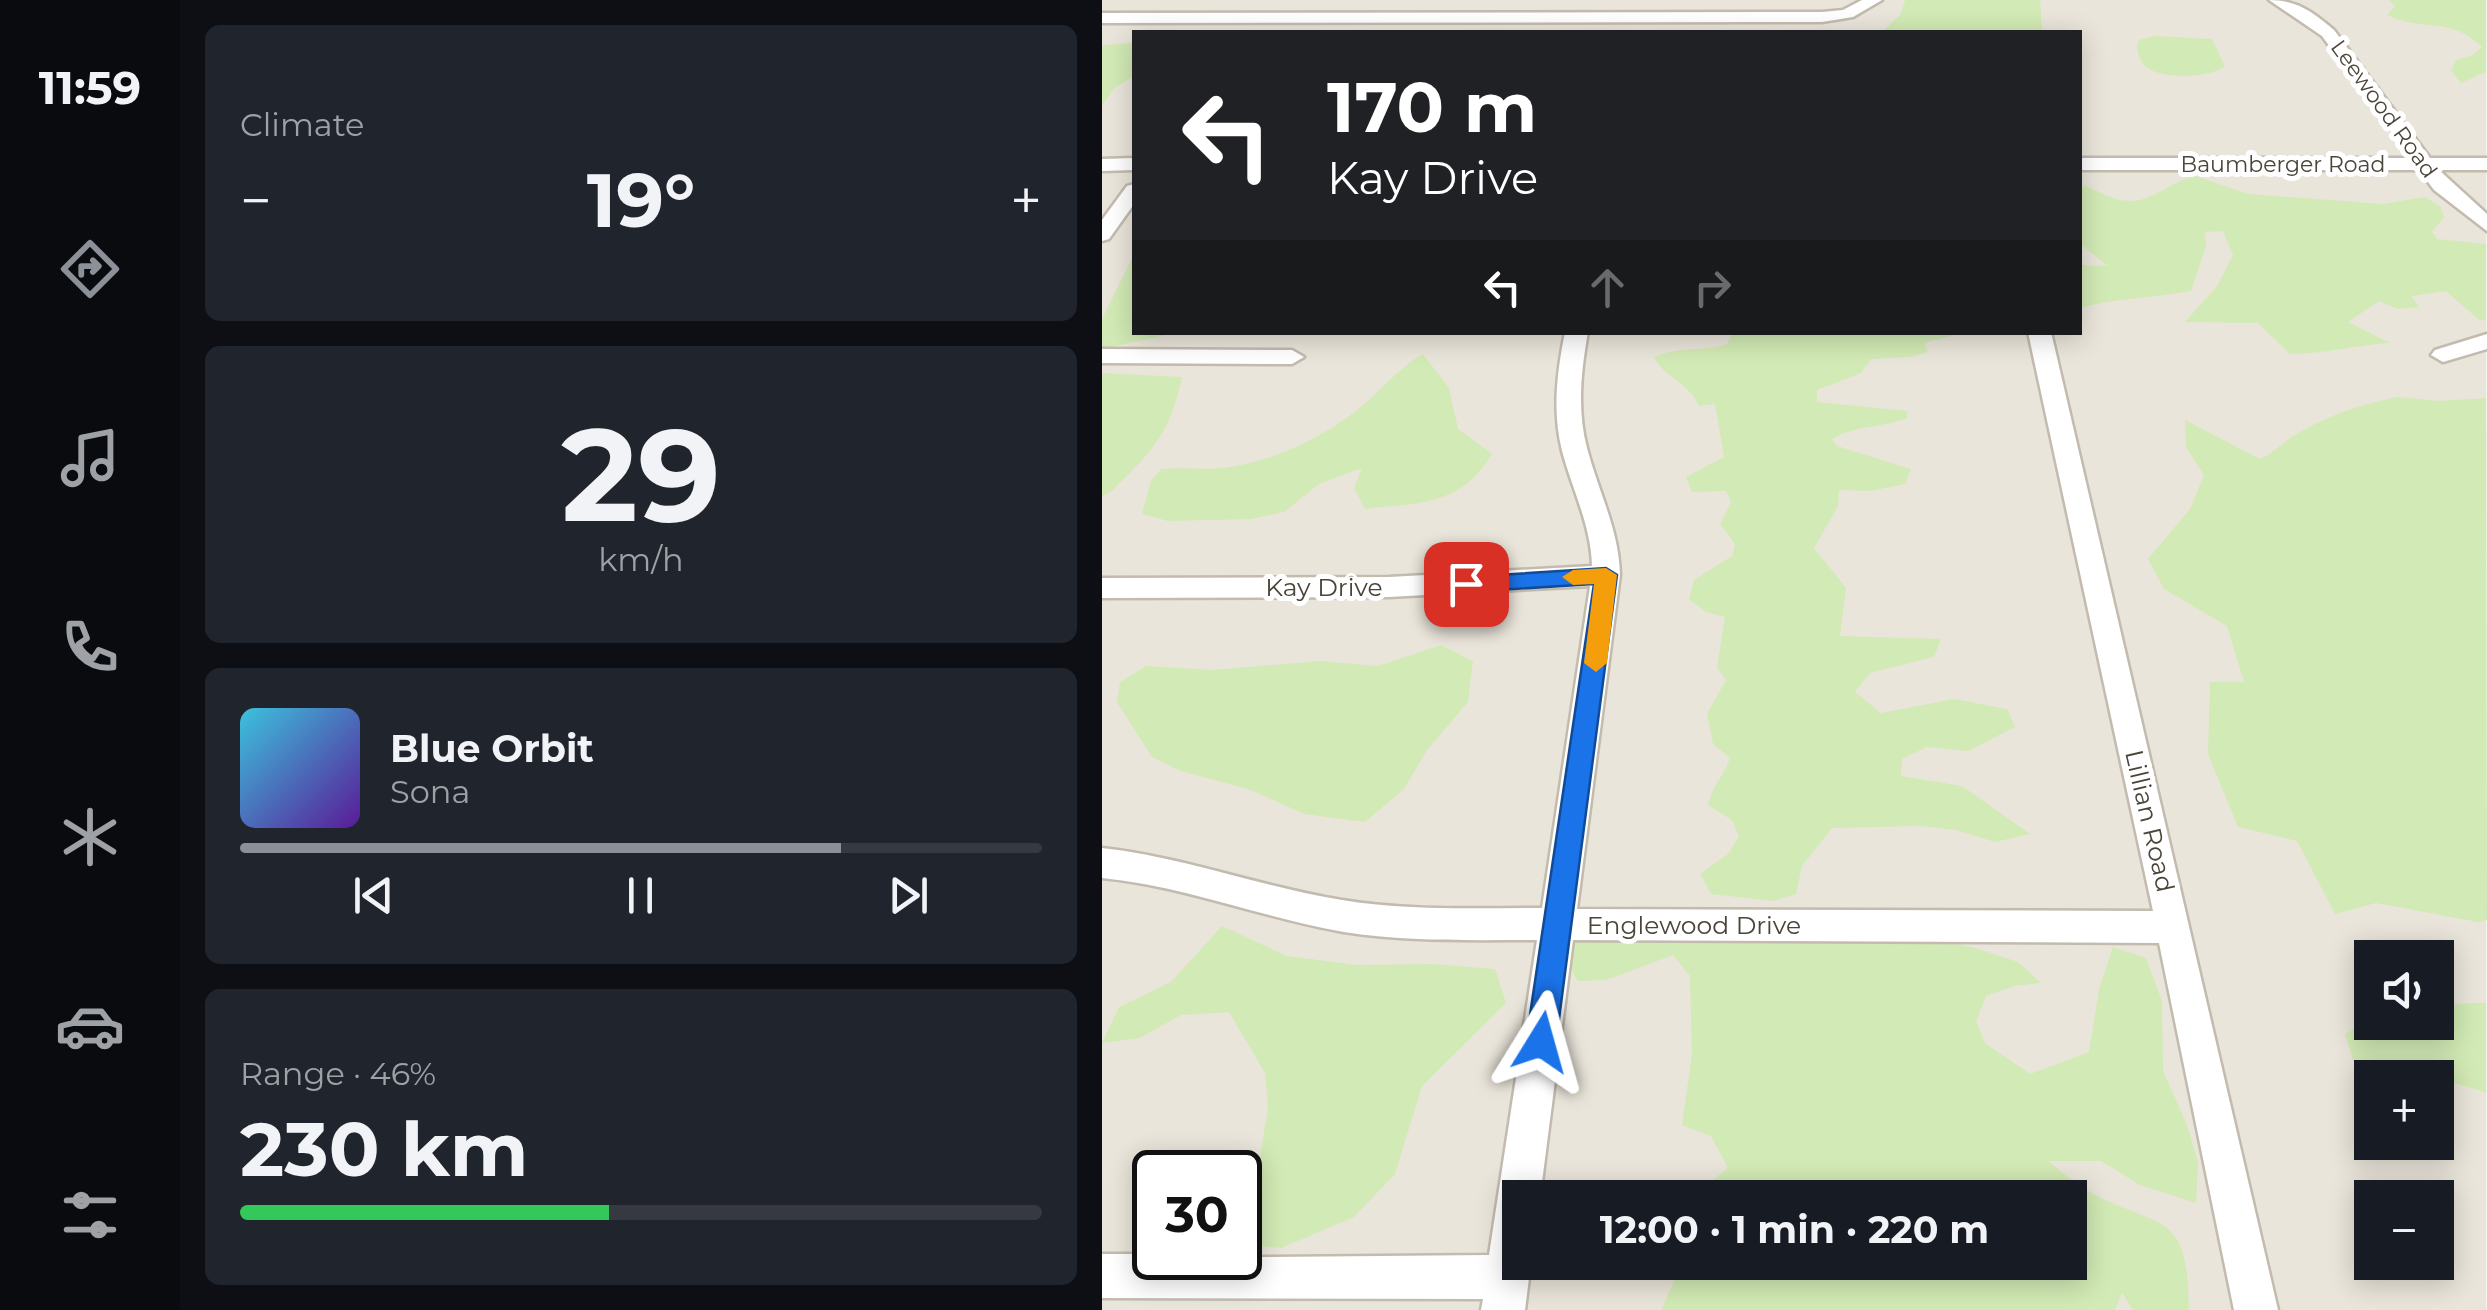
<!DOCTYPE html>
<html lang="en">
<head>
<meta charset="utf-8">
<style>
	:root { --surface:#171b24; --page:#20242c; --text:#f1f3f6; --muted:#9ea1a6; --line:#363941; --accent:#8c9099 }
	body { margin:0; font-family:Montserrat,sans-serif; background:var(--page); color:var(--text); height:100vh; display:flex; flex-direction:column; font-size:38px; white-space:nowrap }
	* { box-sizing:border-box; margin:0 }
	p { font-size:32px; color:var(--muted) }
	.icon { flex:none; width:55px; height:55px; fill:none; stroke:currentColor; stroke-width:2; stroke-linecap:round; stroke-linejoin:round }
	.map { position:relative; flex:1; overflow:hidden }
	.details { display:flex; flex-direction:column; gap:25px; padding:25px; background:#0d0f14; width:922px }
	.details>* { flex:none }
	.banner { position:absolute; left:30px; top:30px; width:950px; height:305px; border-radius:0px; box-shadow:0 5px 25px #0003; background:#202124; color:#fff; overflow:hidden }
	.fabs { position:absolute; left:1252px; top:940px; display:grid; gap:20px }
	.fabs a { display:grid; place-items:center; width:100px; height:100px; border-radius:0px; background:var(--surface); box-shadow:0 5px 25px #0003; font-size:50px }
	.speed { position:absolute; left:30px; top:1150px; display:flex; gap:20px; font-size:50px; font-weight:700; text-align:center }
	.speed>* { display:grid; place-content:center; width:130px; height:130px; border-radius:50%; background:var(--surface); box-shadow:0 5px 25px #0003; line-height:1 }
	.speed .limit { border:5px solid #111; border-radius:15px; background:#fff; color:#111 }
	.pin { position:absolute; display:grid; place-items:center; width:85px; height:85px; color:#fff; margin:-42px; border-radius:20px; box-shadow:0 5px 15px #0006 }
	.me { position:absolute; width:110px; margin:-55px; rotate:8deg; stroke-linejoin:round; filter:drop-shadow(0 0 8px #0008) }
	.turn { display:flex; align-items:center; gap:35px; height:210px; padding:0 30px; font-size:45px }
	.turn .icon { width:130px; height:130px; stroke-width:2.5 }
	.turn b { display:block; font-size:70px; line-height:85px }
	.lanes { display:flex; align-items:center; height:95px; padding:0 30px; background:#0003; justify-content:center; gap:50px; direction:ltr }
	.lanes .off { opacity:.35 }
	.big { font-size:75px; font-weight:700; line-height:1.1 }
	.details .widget { flex:1; display:flex; flex-direction:column; justify-content:center; gap:15px; min-width:0; padding:0 35px; border-radius:15px; background:var(--page) }
	.details .dial { align-items:center; gap:0 }
	.dial b { font-size:130px; line-height:1 }
	.song { display:flex; align-items:center; gap:30px }
	.cover { width:120px; height:120px; border-radius:15px; background:linear-gradient(135deg,hsl(190 70% 55%),hsl(270 70% 35%)) }
	.played { height:10px; border-radius:5px; background:linear-gradient(90deg,var(--accent) 75%,var(--line) 75%) }
	.keys { display:flex; justify-content:space-around; direction:ltr }
	.heat { display:flex; justify-content:space-between; align-items:center; font-size:55px; direction:ltr }
	.charge { height:15px; border-radius:8px; background:linear-gradient(90deg,#34c759 46%,var(--line) 0) }
	.trip { position:absolute; left:400px; top:1180px; width:585px; height:100px; border-radius:0px; background:var(--surface); box-shadow:0 5px 25px #0003; font-weight:700; line-height:100px; text-align:center }
	main { display:flex; flex:1; min-height:0 }
	.dock { display:flex; flex-direction:column; width:180px; justify-content:space-around; align-items:center; background:#090b0e; color:var(--muted) }
	.dock .icon { width:70px; height:70px }
	.dock .current { color:var(--accent) }
	.dock b { font-size:45px; color:var(--text) }
	.map>svg:first-child { display:block }
	.residential { fill:#eae5da; fill-rule:evenodd }
	.green { fill:#d2eab5 }
	.lines { fill:none; stroke-linecap:round; stroke-linejoin:round }
	.minor-casing { stroke:#c2bbae; stroke-width:5 }
	.minor { fill:#fff; fill-rule:evenodd }
	.route { fill:#1a73e8; stroke:#114b97; stroke-width:2.5 }
	.slow { fill:#f59e0b }
	.labels { text-anchor:middle; dominant-baseline:central; stroke-width:10; stroke-linejoin:round; paint-order:stroke }
	.far-street-label { font-size:22px; fill:#4b4439; stroke:#fff }
	.street-label { font-size:25px; fill:#4b4439; stroke:#fff }
</style>
</head>
<body>
<main>
<nav class="dock">
<b>11:59</b>
<svg class="icon current" aria-label="directions" viewBox="0 0 24 24"><path d="M12 3l9 9-9 9-9-9zM9 14v-3h6M13 9l2 2-2 2"/></svg>
<svg class="icon" aria-label="music" viewBox="0 0 24 24"><path d="M9 18V5l10-2v13"/><circle cx="6" cy="18" r="3"/><circle cx="16" cy="16" r="3"/></svg>
<svg class="icon" aria-label="phone" viewBox="0 0 24 24"><path d="M5 4h4l2 5-3 2q2 4 5 5l2-3 5 2v4C11 20 4 13 5 4z"/></svg>
<svg class="icon" aria-label="climate" viewBox="0 0 24 24"><path d="M12 3v18M4 7l16 10M4 17L20 7"/></svg>
<svg class="icon" aria-label="car" viewBox="0 0 24 24"><path d="M5 17H2v-5l4-1 3-4h7l3 4 3 1v5h-3M9 17h6M6 11h13"/><circle cx="7" cy="17" r="2"/><circle cx="17" cy="17" r="2"/></svg>
<svg class="icon" aria-label="filters" viewBox="0 0 24 24"><path d="M4 7h16M4 17h16"/><circle cx="9" cy="7" r="2"/><circle cx="15" cy="17" r="2"/></svg>
</nav>
<section class="details">
<div class="widget"><p>Climate</p>
<div class="heat"><a>−</a><b class="big">19°</b><a>+</a></div>
</div>
<div class="widget dial"><b>29</b><p>km/h</p></div>
<div class="widget">
<div class="song"><i class="cover"></i><div><b>Blue Orbit</b><p>Sona</p></div></div>
<div class="played"></div>
<div class="keys"><svg class="icon" aria-label="previous" viewBox="0 0 24 24"><path d="M18 5L8 12l10 7zM5 5v14"/></svg><svg class="icon" aria-label="pause" viewBox="0 0 24 24"><path d="M8 5v14M16 5v14"/></svg><svg class="icon" aria-label="next" viewBox="0 0 24 24"><path d="M6 5l10 7-10 7zM19 5v14"/></svg></div>
</div>
<div class="widget"><p>Range · 46%</p><b class="big">230 km</b><div class="charge"></div></div>
</section>
<div class="map">
<svg width="1385" height="1310" viewBox="0 0 1385 1310">
	<rect width="100%" height="100%" fill="#f6f3ec"/>
	<path class="residential" d="M0,0h1384v1310h-1384zM32,32h946v300h-946zM1270,958h65v64h-65zM1270,1078h65v64h-65zM52,1172h86v86h-86zM418,1198h550v64h-550zM1270,1198h65v64h-65z"/>
	<path class="green" d="M803,0h135l2,32h-160l19,-18z
		M1287,0h97v72l-25,11 -10,-12 5,-11 17,-5 9,-8c-31,-31 -60,-15 -95,-32l8,-9z
		M1052,36l58,3 13,27c-14,12 -63,14 -79,1 -7,-5 -8,-14 -9,-22l2,-5z
		M32,43v33l-20,12 -12,18v-61z
		M1091,175l55,19 135,10 42,-7 15,9 4,11 -12,15 5,7 49,5v77l-8,-2 -32,-28 -35,5 8,11 -21,2 -19,-8 -31,21 42,21c-34,2 -65,11 -100,11l-32,-31 -73,-1 32,-36 16,-31 -10,-24 -18,1 1,14 -15,45c-38,7 -75,7 -111,17v-43l28,1 -28,-22v-54l5,-5c55,30 57,13 108,-10z
		M32,254v78l42,1 -74,16v-30z
		M630,333h231l-39,10 4,9 -17,5 -40,2 -10,14 -44,17v12l90,9v7c-25,10 -53,7 -75,21l5,7 74,23 -6,15 -35,7 -31,-1 -1,16 -24,42 32,40 -6,48 101,3 -7,18 -64,16 -15,19 26,21 73,-14 53,10 8,18 -47,24 -41,-4 -25,12 -1,17 61,10 68,48 -35,8 -39,-12 -36,-4 -88,2 -30,38 -6,28 -23,7 -62,-7 -11,-20 28,-20 11,-18 -7,-16 -24,-15c4,-19 16,-29 22,-47l-17,-14 -6,-30 19,-34 -9,-13 8,-50 -19,-5 -17,-13 5,-19 38,-24 3,-12 -15,-20 11,-22 -5,-11 -34,1 -6,-15 38,-20 -9,-53 -16,2c-12,-26 -34,-27 -45,-49 24,-11 50,-5 73,-13z
		M321,354l26,34 9,41 34,25c-32,53 -72,48 -127,55l-11,-21 8,-20 -43,16 -35,28 -33,7 -83,2 -26,-7 9,-33 10,-12c21,-2 43,1 63,-1 46,-6 91,-27 128,-54 26,-19 43,-44 71,-60z
		M0,373l80,4c-13,59 -30,74 -71,115l-9,4z
		M1295,397l42,4 47,-3 1,522 -9,2 -102,-19 -41,11 -38,-73 -59,-14 -30,-73 2,-72h34l-17,-56 -63,-37 -16,-30 42,-50 14,-34 -18,-28 -1,-27 75,39c14,-6 21,-15 33,-23 33,-20 66,-31 104,-39z
		M339,645l32,16 -5,41 -41,48 -23,39 -39,33 -61,-8 -53,-24 -70,-19 -29,-14 -35,-55 3,-20 26,-16 67,4 107,-9 58,5z
		M120,926l65,30 70,9 74,-1 64,5 11,34 -84,83 -27,88 -41,43 -73,31 -35,-3 22,-138 -3,-34 -36,-61 -48,3 -41,23 -38,5 17,-36 52,-25z
		M475,932l192,9 156,-2 47,8 46,15 23,21 -27,3 -28,10 -10,25 9,22 45,31 59,-22 10,-63 14,-42 33,11 16,43 1,70 24,54 11,37 -2,41 -56,-18 -39,-24h-53c15,11 29,25 45,33 74,37 94,17 96,116h-56l-11,-17 -7,17h-454l20,-44 -4,-3 393,-1v-64l-379,-1 37,-29 -17,-32 -29,-11 10,-71 -2,-78 -17,-21 -67,25 -28,1c-11,-15 -11,-34 -1,-49z
		M1367,1003h17v90c-43,-17 -85,-14 -131,-27l-10,-32 27,-16v4h65v-15z"/>
	<g class="lines">
		<g class="minor-casing">
			<path id="minor" d="M760,0h20l-29,17 -31,5 -720,1v-10l720,-1 21,-2z
				M1167,0c28,0 44,12 65,30l96,128h57v12h-48l48,44v17l-53,-41 -15,-20h-339v-12h331l-89,-122z
				M32,158v12l-32,1v-12z
				M32,184v20l-25,35 -7,2v-21l25,-34z
				M463,332h23c-7,39 -11,78 -1,116 11,43 32,81 33,127l-43,334 576,2 -125,-579h23l227,978h-44l-75,-367 -586,-3 -33,258h-20v64h11l-6,48h-44l2,-11 -381,-1v-44h52v4l335,-3 48,-315c-64,0 -130,2 -193,-8 -82,-14 -159,-46 -242,-54v-30c82,9 159,39 240,52 66,11 133,8 200,8l48,-322 -201,11 -287,1v-20l287,-1 203,-11c-1,-41 -20,-77 -30,-115 -10,-40 -5,-79 3,-119z
				M1385,334v15l-44,13 -12,-7 4,-5z
				M0,349l190,1 12,7 -12,7 -190,-1z"/>
		</g>
		<use href="#minor" class="minor"/>
	</g>
	<path class="route" d="M504,568l11,7 -61,467 -5,10 -10,4 -10,-4 -5,-10 68,-458 -128,8 -11,-8 11,-7z"/>
	<path class="slow" d="M504,568l11,7 -10,88 -11,9 -12,-9 10,-79 -21,1 -11,-8 11,-7z"/>
	<g class="labels">
		<g class="far-street-label">
			<text transform="translate(1282 109) rotate(54)">Leewood Road</text>
			<text x="1181" y="164">Baumberger Road</text>
		</g>
		<g class="street-label">
			<text x="222" y="587">Kay Drive</text>
			<text transform="translate(1048 821) rotate(77)">Lillian Road</text>
			<text x="592" y="925">Englewood Drive</text>
		</g>
	</g>
</svg>
<div class="fabs">
<a><svg class="icon" aria-label="sound" viewBox="0 0 24 24"><path d="M4 9h4l5-4v14l-5-4H4zM17 9q2 3 0 6"/></svg></a>
<a>+</a>
<a>−</a>
</div>
<div class="speed"><div class="limit">30</div></div>
<div class="pin" style="left:364px;top:584px;background:#d93025"><svg class="icon" aria-label="arrive" viewBox="0 0 24 24"><path d="M6 21V4h12l-3 4 3 4H6"/></svg></div>
<svg class="me" style="left:439px;top:1042px" viewBox="-20 -20 40 40"><path d="M0-17L14 15 0 8-14 15z" fill="#1a73e8" stroke="#fff" stroke-width="4"/></svg>
<div class="trip">12:00 · 1 min · 220 m</div>
<div class="banner">
<div class="turn"><svg class="icon" aria-label="left" viewBox="0 0 24 24"><path d="M17 20v-9H6M10 6l-5 5 5 5"/></svg><div><b>170 m</b>Kay Drive</div></div>
<div class="lanes"><svg class="icon" aria-label="left" viewBox="0 0 24 24"><path d="M17 20v-9H6M10 6l-5 5 5 5"/></svg><svg class="icon off" aria-label="ahead" viewBox="0 0 24 24"><path d="M12 20V5M6 11l6-6 6 6"/></svg><svg class="icon off" aria-label="right" viewBox="0 0 24 24"><path d="M7 20v-9h11M14 6l5 5-5 5"/></svg></div>
</div>
</div>
</main>
</body>
</html>
